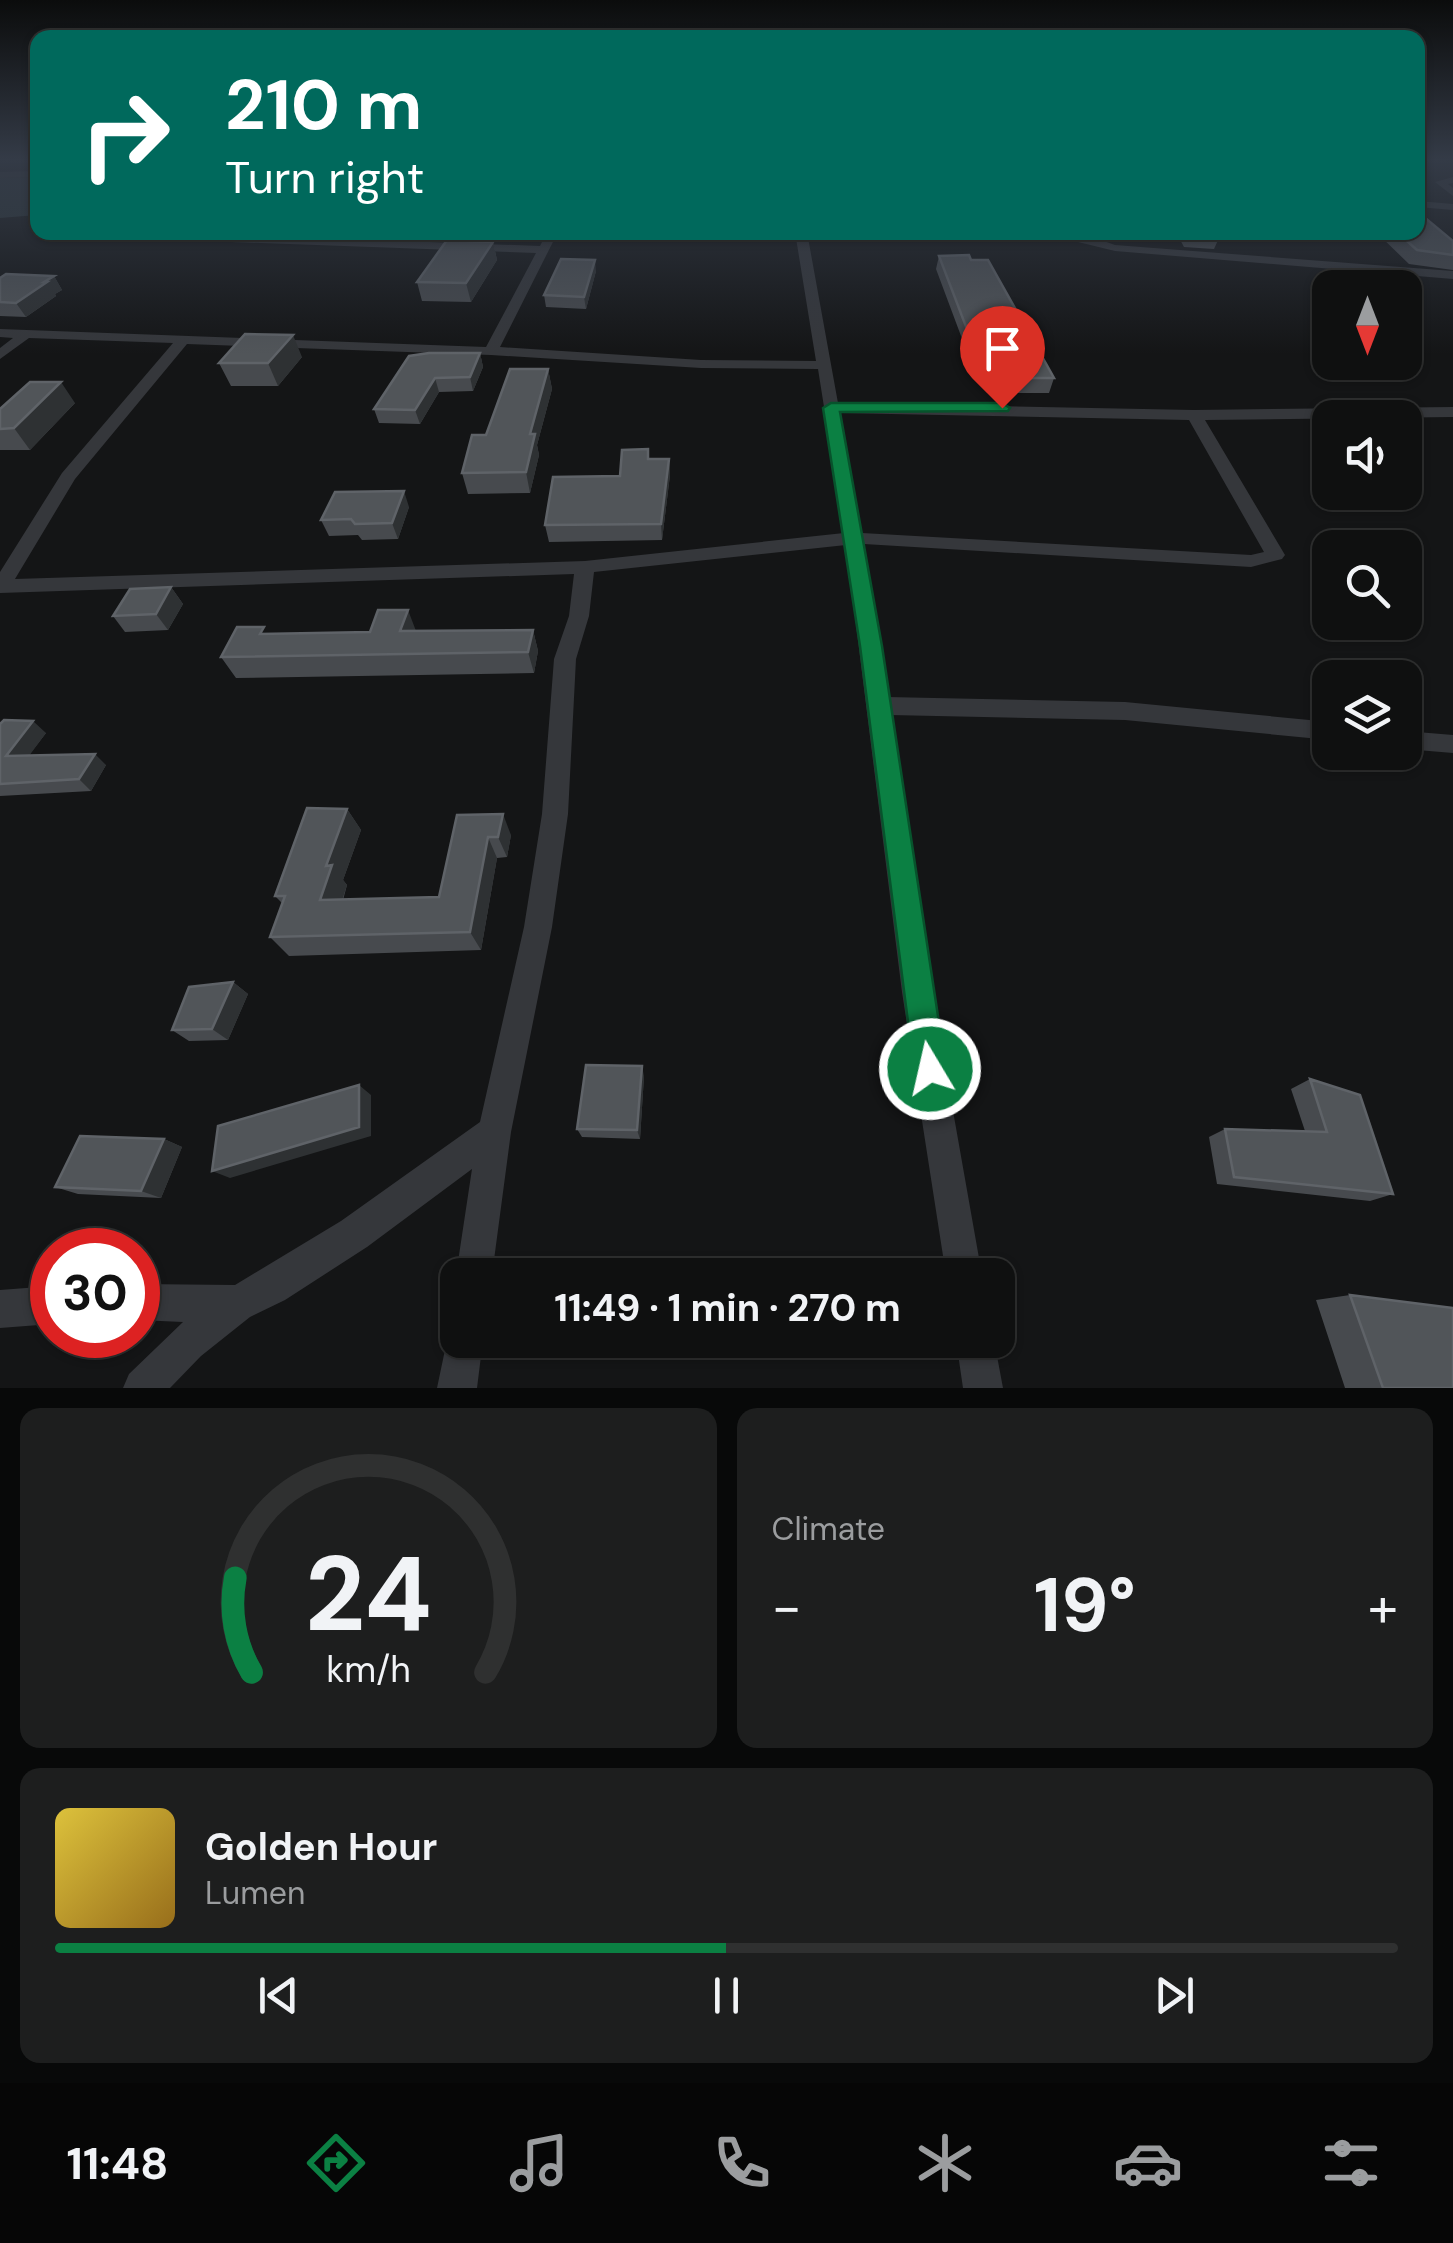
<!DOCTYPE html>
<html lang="en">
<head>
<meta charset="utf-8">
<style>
	:root { --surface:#0f1010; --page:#1d1e1e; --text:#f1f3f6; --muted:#9b9d9f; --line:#2f3030; --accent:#0b8043 }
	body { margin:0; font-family:"DM Sans",sans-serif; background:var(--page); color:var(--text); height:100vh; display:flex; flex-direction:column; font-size:38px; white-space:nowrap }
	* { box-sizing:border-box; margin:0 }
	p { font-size:32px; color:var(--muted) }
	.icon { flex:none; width:55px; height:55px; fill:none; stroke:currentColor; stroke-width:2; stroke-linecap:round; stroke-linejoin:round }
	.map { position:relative; height:1388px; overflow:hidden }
	.sheet { display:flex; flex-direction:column; gap:20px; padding:20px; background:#080909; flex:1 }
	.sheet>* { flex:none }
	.guide { position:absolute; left:30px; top:30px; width:1395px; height:210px; border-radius:20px; box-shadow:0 2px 8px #0004,0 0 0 2px var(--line); background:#00695c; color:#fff; overflow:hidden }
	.needle { width:65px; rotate:180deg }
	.buttons { position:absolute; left:1312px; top:270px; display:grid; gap:20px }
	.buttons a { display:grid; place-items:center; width:110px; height:110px; border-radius:20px; background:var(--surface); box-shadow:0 2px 8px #0004,0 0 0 2px var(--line); font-size:50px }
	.speed { position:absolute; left:30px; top:1228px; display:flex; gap:20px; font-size:50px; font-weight:700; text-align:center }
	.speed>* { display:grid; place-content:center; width:130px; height:130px; border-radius:50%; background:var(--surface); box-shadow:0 2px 8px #0004,0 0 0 2px var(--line); line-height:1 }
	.speed .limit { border:15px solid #d22; background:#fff; color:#111 }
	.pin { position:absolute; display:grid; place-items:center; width:85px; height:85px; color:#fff; margin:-102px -42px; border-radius:50% 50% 50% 0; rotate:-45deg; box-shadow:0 0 10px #0007 }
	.pin .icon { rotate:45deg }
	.me { position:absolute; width:110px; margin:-55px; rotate:351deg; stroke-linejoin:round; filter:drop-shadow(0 0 8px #0008) }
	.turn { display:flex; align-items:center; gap:35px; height:210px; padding:0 30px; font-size:45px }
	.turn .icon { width:130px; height:130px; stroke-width:2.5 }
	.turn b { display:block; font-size:70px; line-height:85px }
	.big { font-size:75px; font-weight:700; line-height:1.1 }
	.sheet .card { flex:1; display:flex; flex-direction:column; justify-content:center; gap:15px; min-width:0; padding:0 35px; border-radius:20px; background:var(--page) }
	.sheet .dial { align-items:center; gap:0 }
	.dial svg { height:260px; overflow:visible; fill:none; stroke:var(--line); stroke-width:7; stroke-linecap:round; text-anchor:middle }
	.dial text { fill:var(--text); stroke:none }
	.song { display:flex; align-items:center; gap:30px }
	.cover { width:120px; height:120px; border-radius:15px; background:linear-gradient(135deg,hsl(50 70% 55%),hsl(40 70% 35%)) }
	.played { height:10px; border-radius:5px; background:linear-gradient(90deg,var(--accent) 50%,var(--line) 50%) }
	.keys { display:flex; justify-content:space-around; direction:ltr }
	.heat { display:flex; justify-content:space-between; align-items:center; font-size:55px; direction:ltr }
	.sheet .tiles { flex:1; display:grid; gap:20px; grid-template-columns:1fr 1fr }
	.card:last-child { grid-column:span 2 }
	.trip { position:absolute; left:440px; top:1258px; width:575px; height:100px; border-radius:20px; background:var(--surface); box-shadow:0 2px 8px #0004,0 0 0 2px var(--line); font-weight:700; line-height:100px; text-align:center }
	.dock { display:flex; height:160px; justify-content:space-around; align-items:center; background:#060606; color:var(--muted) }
	.dock .icon { width:70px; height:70px }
	.dock .selected { color:var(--accent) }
	.dock b { font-size:45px; color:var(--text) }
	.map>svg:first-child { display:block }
	.water { fill:#2b363a }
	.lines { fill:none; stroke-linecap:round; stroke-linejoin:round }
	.minor { fill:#35373b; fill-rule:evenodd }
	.wall { fill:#474a4e }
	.shaded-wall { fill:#2e3133 }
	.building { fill:#515559; stroke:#5f6368; stroke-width:2.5 }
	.route { fill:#0b8043; stroke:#07532c; stroke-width:2.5 }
</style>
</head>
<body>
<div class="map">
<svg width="1453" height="1388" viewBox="0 0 1453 1388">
	<rect width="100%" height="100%" fill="#141516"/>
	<path class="water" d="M37,177v38l-37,3v-40z"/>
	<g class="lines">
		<path class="minor" d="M38,171v6l-38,1v-6z
			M1453,177v6l-5,1 5,4v8l-18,-14z
			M1418,201l35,3v6l-35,-3z
			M160,232l380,14 7,-14h11l-58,115 201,13 115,1 -21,-129h12l31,171 356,7 259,-3v10l-248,3 80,135 -3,4 -31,8 -387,-23 23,153 238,5 205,20v18l-205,-20 -235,-5 42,277 50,283h-36l-44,-283 -56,-447 -252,27 -5,44 -13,43 -8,155 -16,113 -41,205 -19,143h-34v4l-2,-4 16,-106 -105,78 -82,53 -35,17 -49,39 -31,32h-47l6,-14 54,-52 -45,-2v-36l97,1 106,-64 139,-99 44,-195 18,-113 12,-155 15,-43 5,-42 -574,19v-21l62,-99 111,-130 -144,-5 -29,21v-11l13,-10 -13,-1v-8l486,18 50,-94 -305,-11zM187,344l304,11 210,13 117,1 26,164 -259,28 -570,18 60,-100zM840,413l349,7 75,132 -13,3 -389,-22z
			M998,232h80l37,13 338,26v8l-338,-28 -37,-9z
			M1405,731l48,4v18l-48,-4z
			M52,1286v38l-52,4v-38z
			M458,1324v16h25l-6,48h-40l13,-62z
			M956,1340h38l9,48h-40z"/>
	</g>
	<path class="wall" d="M423,232h60l-2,4z
		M1176,232h39l4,6 -5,11 -30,-2z
		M1376,232h42l35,9v29l-44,-6z
		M493,242l4,18 -26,42 -49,-1 -5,-19z
		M939,256l32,4 83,118 -5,15h-55l-19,-41h-8l-31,-83z
		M596,271l-10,38 -40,-2 -2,-12z
		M54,276l8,14 -7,4 1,2 -30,21 -26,-1v-38z
		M480,353l3,14 -10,24 -34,1 -19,32 -41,-1 -5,-14z
		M302,357l-24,29h-47l-12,-23z
		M548,369l4,20 -15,56 2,10 -9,38 -62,1 -6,-21 24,-38z
		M75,403l-45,47h-30v-41z
		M648,449l1,10h20l1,16 -8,65 -113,2 -4,-17 75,-49z
		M409,507l-11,32 -36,1 -4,-5 -29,1 -8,-16z
		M171,587l12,17 -15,26 -43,2 -12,-16z
		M533,630l5,21 -4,22 -298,5 -15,-21 47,-23z
		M0,724l46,9 -17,22 77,10 -15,26 -91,5z
		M347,809l14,21 -18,50 4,5 -4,15 96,-3 18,-82 54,20 -4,22 -10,1 -16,92 -192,6 -19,-19 12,-34 -7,-7z
		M233,982l15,12 -20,46 -39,1 -17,-11z
		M644,1076l-4,63 -58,-2 -5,-8z
		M1310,1079l83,115 -23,7 -153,-17 -8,-47 16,-8 80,2 -14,-42z
		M164,1139l18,8 -21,51 -83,-4 -23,-7z
		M1350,1295l103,93h-108l-29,-88z"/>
	<path class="shaded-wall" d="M493,242l4,18 -26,42 -5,-19z
		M595,260l1,11 -10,38 -2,-12z
		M54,276l8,14 -7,4 1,2 -30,21 -10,-14z
		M293,335l9,22 -24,29 -10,-23z
		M480,353l3,14 -10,24 -3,-14z
		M548,369l4,20 -15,56 2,10 -9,38 -4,-21 4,-38z
		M435,378l4,14 -19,32 -5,-14z
		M61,382l14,21 -45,47 -16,-22z
		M669,459l1,16 -8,65 -1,-16z
		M404,491l5,16 -11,32 -6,-16z
		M171,587l12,17 -15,26 -12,-16z
		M408,610l8,21h-16z
		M533,630l5,21 -4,22 -6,-21z
		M33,721l13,12 -26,35 -14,-12z
		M95,754l11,11 -15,26 -12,-12z
		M347,809l14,21 -18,50 4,5 -11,34 -16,-19 6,-34z
		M503,814l8,21 -4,22 -9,-20z
		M488,837l9,21 -16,92 -11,-18z
		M233,982l15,12 -20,46 -16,-11z
		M642,1066l2,10 -4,63 -3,-9z
		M359,1085l12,10v41l-141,42 -18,-7z
		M164,1139l18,8 -21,51 -20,-7z"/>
	<path class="building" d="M1418,212l35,29v14l-36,-5 -20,-18h21z
		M1186,232h29l4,6 -31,-2z
		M447,240l46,2 -27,41 -49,-1z
		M969,255l2,5h17l66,118h-56l-19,-41h-9l-31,-81z
		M561,259l34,1 -11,37 -40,-2z
		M6,274l48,2 -10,6h3l-31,21 -16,-1v-24z
		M245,334l48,1 -25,28h-49z
		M429,353h51l-10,24 -35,1 -20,32 -41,-1 35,-53z
		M510,369h38l-18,65h5l-9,38 -64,1 10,-38h14z
		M30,382h31l-47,46 -14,1v-20z
		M648,449v10h21l-8,65 -116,1 8,-48 67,-1 2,-26z
		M404,491l-12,32 -37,1 -4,-5 -30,1 14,-28z
		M171,587l-15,27 -43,2 17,-27z
		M378,610h30l-8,21 133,-1 -5,22 -307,5 16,-30h27l-4,7 110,-2z
		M4,720l29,1 -27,35 89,-2 -16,25 -79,5v-60z
		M307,808l40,1 -21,57 6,-1 -12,35 119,-3 18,-82 46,-1 -5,23h-10l-18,95 -200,5 15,-41h-10z
		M233,982l-21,47 -40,1 17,-43z
		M586,1065l56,1 -5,64 -60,-1z
		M1310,1079l50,16 33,99 -159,-17 -9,-48 102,3z
		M359,1085v42l-147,44 6,-45z
		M80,1136l84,3 -23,52 -86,-4z
		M1350,1295l103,13v80h-70z"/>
	<linearGradient id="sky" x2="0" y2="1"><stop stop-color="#0b0c0c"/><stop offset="0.45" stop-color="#343b47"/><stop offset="1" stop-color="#343b47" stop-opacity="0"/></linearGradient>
	<rect width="1453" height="354" fill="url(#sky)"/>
	<path class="route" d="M1002,403l8,5 -2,3 -168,1 42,234 64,423 -5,11 -11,5 -11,-5 -5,-11 -54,-423 -37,-238 8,-5z"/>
</svg>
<div class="buttons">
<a><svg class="needle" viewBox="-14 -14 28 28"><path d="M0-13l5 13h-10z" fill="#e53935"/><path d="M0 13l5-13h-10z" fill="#9b9d9f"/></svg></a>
<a><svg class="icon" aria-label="sound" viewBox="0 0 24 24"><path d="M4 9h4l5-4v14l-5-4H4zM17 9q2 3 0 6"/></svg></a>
<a><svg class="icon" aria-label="search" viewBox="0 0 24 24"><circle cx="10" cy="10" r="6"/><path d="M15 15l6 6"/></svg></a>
<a><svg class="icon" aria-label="layers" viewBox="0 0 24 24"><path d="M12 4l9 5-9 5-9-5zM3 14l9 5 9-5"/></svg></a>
</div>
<div class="speed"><div class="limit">30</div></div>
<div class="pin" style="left:1002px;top:408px;background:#d93025"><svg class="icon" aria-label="arrive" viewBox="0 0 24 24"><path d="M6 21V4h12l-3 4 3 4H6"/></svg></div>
<svg class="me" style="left:930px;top:1069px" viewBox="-20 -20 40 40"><circle r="17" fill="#0b8043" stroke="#fff" stroke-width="3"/><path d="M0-11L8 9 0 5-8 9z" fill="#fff"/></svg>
<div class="trip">11:49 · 1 min · 270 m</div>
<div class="guide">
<div class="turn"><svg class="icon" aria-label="right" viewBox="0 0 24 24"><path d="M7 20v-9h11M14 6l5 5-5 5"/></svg><div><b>210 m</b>Turn right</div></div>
</div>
</div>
<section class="sheet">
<div class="tiles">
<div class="card dial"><svg viewBox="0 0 100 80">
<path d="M14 69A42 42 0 1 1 86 69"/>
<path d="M14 69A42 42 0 0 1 9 40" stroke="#0b8043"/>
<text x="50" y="56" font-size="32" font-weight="700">24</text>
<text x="50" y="72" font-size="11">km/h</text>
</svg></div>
<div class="card"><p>Climate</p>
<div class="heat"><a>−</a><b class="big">19°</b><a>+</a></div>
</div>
<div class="card">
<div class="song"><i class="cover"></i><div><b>Golden Hour</b><p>Lumen</p></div></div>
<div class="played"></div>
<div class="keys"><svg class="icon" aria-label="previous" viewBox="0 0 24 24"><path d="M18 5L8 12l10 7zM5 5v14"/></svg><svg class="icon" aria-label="pause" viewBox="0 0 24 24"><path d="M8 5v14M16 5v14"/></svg><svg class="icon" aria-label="next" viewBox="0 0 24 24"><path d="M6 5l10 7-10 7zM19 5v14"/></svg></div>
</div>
</div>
</section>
<nav class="dock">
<b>11:48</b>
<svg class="icon selected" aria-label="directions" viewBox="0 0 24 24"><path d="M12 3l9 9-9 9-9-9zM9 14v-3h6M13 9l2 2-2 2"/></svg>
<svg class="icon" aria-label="music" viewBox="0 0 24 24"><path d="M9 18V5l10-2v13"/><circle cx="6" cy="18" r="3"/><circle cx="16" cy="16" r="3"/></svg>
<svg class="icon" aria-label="phone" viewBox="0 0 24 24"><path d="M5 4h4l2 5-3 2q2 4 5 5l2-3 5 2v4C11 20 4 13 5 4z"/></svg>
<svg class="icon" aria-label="climate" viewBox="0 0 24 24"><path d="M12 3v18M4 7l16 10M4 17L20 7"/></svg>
<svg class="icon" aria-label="car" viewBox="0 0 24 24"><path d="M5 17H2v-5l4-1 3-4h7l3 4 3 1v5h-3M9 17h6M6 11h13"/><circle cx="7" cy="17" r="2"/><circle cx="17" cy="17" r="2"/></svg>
<svg class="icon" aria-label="filters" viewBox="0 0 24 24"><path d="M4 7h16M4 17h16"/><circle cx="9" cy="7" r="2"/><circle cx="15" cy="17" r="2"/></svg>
</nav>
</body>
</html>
